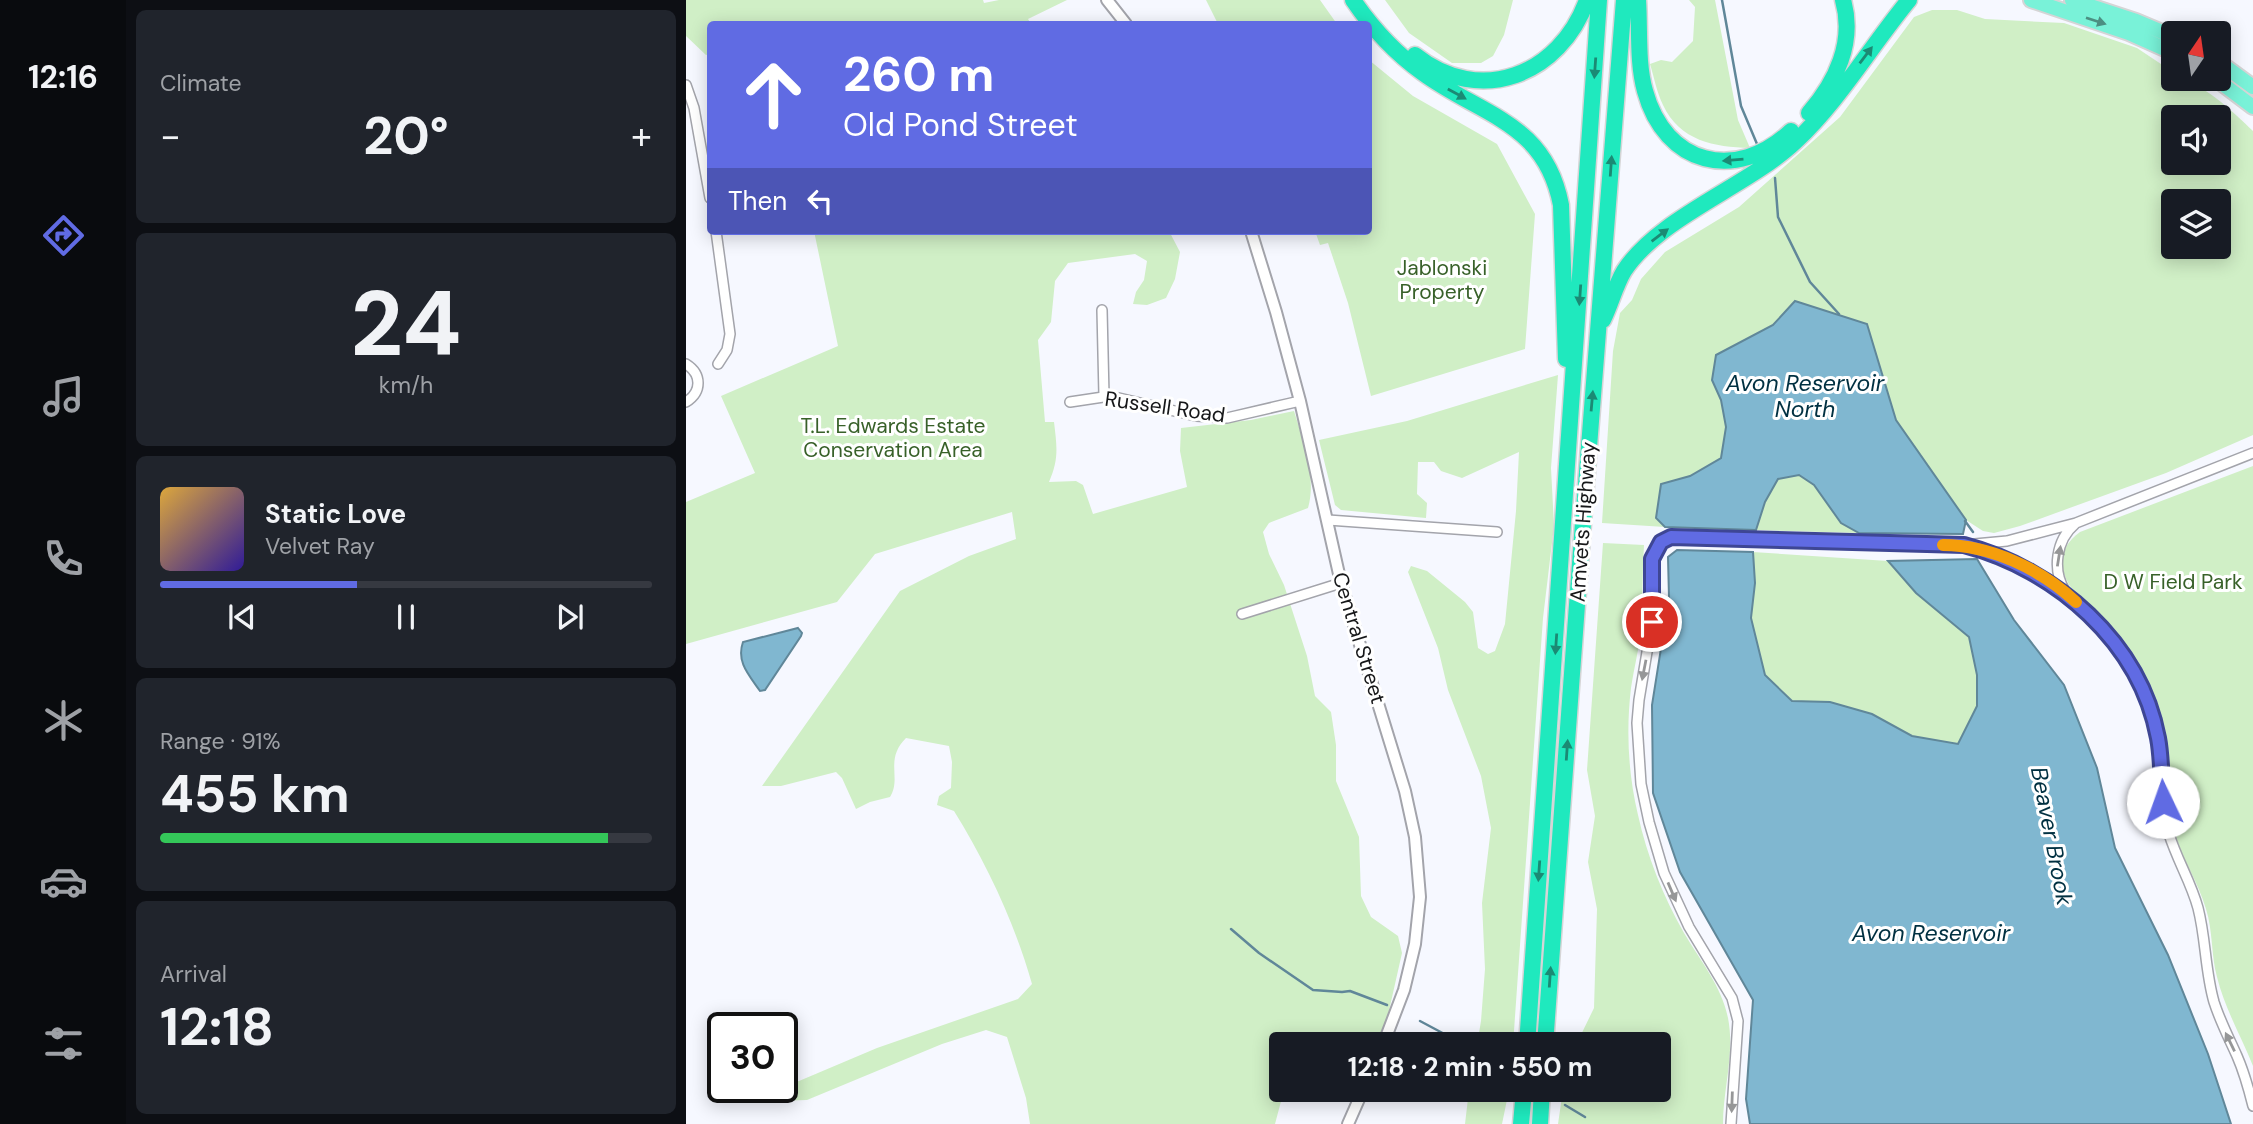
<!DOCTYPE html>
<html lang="en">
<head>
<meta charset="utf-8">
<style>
	:root { --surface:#171b24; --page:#20242c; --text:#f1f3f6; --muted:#9ea1a6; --line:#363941; --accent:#606be3 }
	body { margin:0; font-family:"DM Sans",sans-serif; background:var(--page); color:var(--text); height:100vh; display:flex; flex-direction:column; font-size:26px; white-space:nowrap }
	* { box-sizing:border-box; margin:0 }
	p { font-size:23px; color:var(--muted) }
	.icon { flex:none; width:38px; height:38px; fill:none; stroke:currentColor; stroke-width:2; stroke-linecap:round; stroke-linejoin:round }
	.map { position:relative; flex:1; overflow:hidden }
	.details { display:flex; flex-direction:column; gap:10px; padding:10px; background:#0d0f14; width:560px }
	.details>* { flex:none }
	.top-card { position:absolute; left:21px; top:21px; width:665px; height:214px; border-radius:7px; box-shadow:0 4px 18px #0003; background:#606be3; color:#fff; overflow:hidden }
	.needle { width:46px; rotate:13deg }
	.fabs { position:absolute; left:1475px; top:21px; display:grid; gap:14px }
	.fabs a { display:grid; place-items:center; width:70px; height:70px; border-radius:7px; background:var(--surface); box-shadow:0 4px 18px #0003; font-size:35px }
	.speed { position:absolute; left:21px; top:1012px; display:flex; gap:14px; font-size:35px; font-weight:700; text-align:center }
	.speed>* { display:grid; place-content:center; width:91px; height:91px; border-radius:50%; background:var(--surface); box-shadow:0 4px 18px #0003; line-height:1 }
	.speed .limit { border:4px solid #111; border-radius:10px; background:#fff; color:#111 }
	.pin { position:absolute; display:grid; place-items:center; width:60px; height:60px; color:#fff; margin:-30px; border:4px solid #fff; border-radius:50%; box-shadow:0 2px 7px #0007 }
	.me { position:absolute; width:77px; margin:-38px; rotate:357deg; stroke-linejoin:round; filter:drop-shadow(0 0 5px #0008) }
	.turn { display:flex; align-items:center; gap:24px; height:147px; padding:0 21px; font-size:32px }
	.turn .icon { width:91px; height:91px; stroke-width:2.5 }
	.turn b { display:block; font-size:49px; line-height:60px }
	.then { display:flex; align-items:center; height:66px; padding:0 21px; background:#0003; gap:14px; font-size:26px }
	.big { font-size:52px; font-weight:700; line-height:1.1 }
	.details .card { flex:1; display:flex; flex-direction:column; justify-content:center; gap:10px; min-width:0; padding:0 24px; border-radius:10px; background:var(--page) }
	.details .dial { align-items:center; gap:0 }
	.dial b { font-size:91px; line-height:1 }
	.song { display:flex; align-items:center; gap:21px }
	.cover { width:84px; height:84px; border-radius:10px; background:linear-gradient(135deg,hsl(40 70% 55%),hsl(250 70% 35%)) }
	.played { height:7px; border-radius:4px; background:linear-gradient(90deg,var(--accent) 40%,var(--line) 40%) }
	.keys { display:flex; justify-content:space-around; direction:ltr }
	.heat { display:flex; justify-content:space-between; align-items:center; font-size:38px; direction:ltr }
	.charge { height:10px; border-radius:5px; background:linear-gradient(90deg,#34c759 91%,var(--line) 0) }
	.trip { position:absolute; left:583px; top:1032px; width:402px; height:70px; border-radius:7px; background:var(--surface); box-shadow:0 4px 18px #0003; font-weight:700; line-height:70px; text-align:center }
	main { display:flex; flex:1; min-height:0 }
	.menu { display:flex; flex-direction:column; width:126px; justify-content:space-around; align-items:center; background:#090b0e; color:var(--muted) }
	.menu .icon { width:49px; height:49px }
	.menu .on { color:var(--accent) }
	.menu b { font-size:32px; color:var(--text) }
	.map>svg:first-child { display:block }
	.green { fill:#d0efc6; fill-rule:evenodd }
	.water { fill:#80b7d0; stroke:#608799; stroke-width:2 }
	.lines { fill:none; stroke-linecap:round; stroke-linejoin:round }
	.stream { stroke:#608799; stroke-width:2.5 }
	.minor-casing { stroke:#a3a4ab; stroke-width:12 }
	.tertiary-casing { stroke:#a3a4ab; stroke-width:14 }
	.primary-casing { stroke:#d5d5d6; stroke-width:18 }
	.motorway-casing { stroke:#d5d5d6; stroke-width:19 }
	.minor { stroke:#fff; stroke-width:9 }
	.tertiary { stroke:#fff; stroke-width:10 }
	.primary { stroke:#79f2d8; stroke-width:14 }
	.motorway { stroke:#1fe9be; stroke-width:16 }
	.oneway { fill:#4c8f82 }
	.oneway2 { fill:#1b8a74 }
	.oneway3 { fill:#969798 }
	.route-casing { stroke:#3e4694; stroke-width:18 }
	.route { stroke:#606be3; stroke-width:12 }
	.slow { stroke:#f59e0b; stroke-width:12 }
	.labels { text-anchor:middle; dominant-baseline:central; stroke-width:6; stroke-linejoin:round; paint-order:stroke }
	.park-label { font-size:21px; fill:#386129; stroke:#fff }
	.street-label { font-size:21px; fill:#161719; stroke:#fff }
	.water-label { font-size:23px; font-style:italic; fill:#003041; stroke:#fff }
</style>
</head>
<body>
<main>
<nav class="menu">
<b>12:16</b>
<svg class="icon on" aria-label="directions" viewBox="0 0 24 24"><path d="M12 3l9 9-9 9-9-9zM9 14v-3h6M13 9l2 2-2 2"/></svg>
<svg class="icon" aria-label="music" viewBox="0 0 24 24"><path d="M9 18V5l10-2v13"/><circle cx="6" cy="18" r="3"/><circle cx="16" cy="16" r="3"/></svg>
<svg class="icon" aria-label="phone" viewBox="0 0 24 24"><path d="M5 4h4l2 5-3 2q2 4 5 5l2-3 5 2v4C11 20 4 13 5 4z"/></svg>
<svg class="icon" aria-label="climate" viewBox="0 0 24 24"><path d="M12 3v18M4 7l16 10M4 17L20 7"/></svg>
<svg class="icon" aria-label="car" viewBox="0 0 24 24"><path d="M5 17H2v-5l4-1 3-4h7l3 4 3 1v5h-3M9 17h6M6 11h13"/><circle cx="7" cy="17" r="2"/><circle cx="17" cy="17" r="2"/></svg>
<svg class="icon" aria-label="filters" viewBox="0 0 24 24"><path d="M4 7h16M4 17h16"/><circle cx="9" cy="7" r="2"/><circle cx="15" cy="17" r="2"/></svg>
</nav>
<section class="details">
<div class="card"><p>Climate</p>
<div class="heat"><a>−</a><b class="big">20°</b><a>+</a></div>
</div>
<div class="card dial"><b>24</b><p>km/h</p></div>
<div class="card">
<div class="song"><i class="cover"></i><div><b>Static Love</b><p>Velvet Ray</p></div></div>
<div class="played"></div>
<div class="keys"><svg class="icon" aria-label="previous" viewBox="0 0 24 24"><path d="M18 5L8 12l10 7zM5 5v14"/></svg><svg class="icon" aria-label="pause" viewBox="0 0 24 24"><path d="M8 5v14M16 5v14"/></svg><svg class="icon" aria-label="next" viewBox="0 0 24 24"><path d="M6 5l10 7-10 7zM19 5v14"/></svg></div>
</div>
<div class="card"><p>Range · 91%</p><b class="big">455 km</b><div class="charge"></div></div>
<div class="card"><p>Arrival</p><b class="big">12:18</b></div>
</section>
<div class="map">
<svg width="1567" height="1124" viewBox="0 0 1567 1124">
	<rect width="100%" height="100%" fill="#f6f8ff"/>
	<path class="green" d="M0,0h297l1,3 15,-3h68l-39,19 3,5h-321v30l-4,1 -20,-19z
		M520,0h114l17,24h-119z
		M699,0h128l-9,35 -11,21 -12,7h-29l-43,-30z
		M1003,0h26l23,120 12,28c-36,-1 -70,-7 -87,-43 -6,-12 -9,-28 -13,-41l11,-4 11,2 21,-21 2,-34z
		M1246,10h25l28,9 79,4 73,25 36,24 1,7c26,0 60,34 79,52v304l-87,38 -146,53 -26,7 -11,-2 -17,-11 -70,-100 -29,-96 -72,-23 -22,24 -57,30 -3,25 8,20 5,27 -5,31 -31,18 -29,8 -5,34 9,9 -63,-4 11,-172 7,-38 12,-13 9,-21 24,-27 74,-45 101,-90 74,-100zM1488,117h45v46h-45zM1488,201h45v46h-45z
		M683,60l44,36 84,48 38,70 -10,135 -154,47 -23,-93 -20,-60 -8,2 -5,-14h53z
		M128,231h355l11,21 -5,27 -9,19 -19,7 -14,-1 3,-12 8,-12 3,-19 -12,-7 -67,9 -13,18 -4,41 -13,18 7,82h9c3,25 5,37 -5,60l27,-1 7,4 10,29 94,-27 -7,-36 1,-23 70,-8 43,-9c9,30 23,66 14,97l-39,15 -6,9 6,22 15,31 23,71 8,40 16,16 5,33v36l23,56 2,59 10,21 27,19 4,17 -16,71 -9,21h-96v45h3l-9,34h-245l-4,-26 -19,-61 -21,-7 -44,14 -135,56 -34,1 -9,-5 8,-9h10v-3l17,-3 78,-33 141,-49 14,-15c-17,-60 -45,-120 -78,-173l-17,-6 2,-9 12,-8 1,-26 -3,-16 -43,-8c-22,22 -4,40 -16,59l-20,5 -14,7 -14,-31 -6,-6 -55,14h-19l138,-195 69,-35 47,-17 -4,-27 -137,42 -38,48 -151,42v-142l69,-29 -34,-77 117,-50z
		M872,375l-7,93 3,58 -11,92 -30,427h-36l4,-24 4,-52 -3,-66 9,-75 -10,-52 -33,-86 -10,-42 -30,-76 3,-6 16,5 38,31 8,10 5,36 10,6 7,-3 10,-27 11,-113 3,-59 -57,26 -21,-7 -7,-9h-16l-1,32 10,9 -1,15 -85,-8 -6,-5 -16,-65 88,-19z
		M1567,466v600c-12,-30 -28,-57 -36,-89 -6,-22 -4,-46 -11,-68 -8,-28 -25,-51 -32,-79 -11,-45 -2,-93 -23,-136 -9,-18 -18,-35 -30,-51 -23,-28 -91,-74 -41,-111z
		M1113,475l15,10 27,38 18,10 -103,-3 9,-28 13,-24z
		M917,543l41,2c-2,27 -1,53 -3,80 -1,21 -7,42 -10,63 -5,42 -3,85 7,127 9,41 25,81 46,118 16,27 38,54 44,85 7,35 -5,71 -5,106h-165l5,-34h96v-45h-83l18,-37 3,-99 -9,-47 7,-46 -8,-46z
		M1067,552l135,9 28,32 53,44 8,38v31l-18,38 -47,-8 -40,-22 -42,-12 -37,-1 -28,-26 -14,-57 4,-35z
		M783,1090h40l-7,34h-37z"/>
	<path class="water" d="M1109,301l72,23 29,96 70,100 -3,14 -104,-1 -18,-10 -27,-38 -15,-10 -21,4 -13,23 -9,28 -91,-3 -9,-9 5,-34 29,-8 31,-18 5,-31 -5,-27 -9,-20 4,-25 57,-30z
		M991,550l76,2 2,31 -4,35 14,57 27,26 38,1 42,12 40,22 46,8 19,-38v-31l-8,-38 -53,-44 -28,-32 89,-2 37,61 50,65 33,83 18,80 53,107 40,99 23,70h-481l-4,-25 7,-99 -73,-128 -27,-79 -1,-88 17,-107 -1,-41z
		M112,628l4,5 -1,3 -36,54 -5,1c-11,-16 -24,-29 -17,-49z"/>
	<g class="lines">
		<path class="stream" d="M1036,0l19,106 16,38
			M1089,178l3,39 32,65 29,32
			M1279,521l8,11
			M545,929l28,24 54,37 29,2 8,-1 37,14
			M734,1021l45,24
			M879,1105l20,12"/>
		<g class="minor-casing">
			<path id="minor" d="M0,85l8,23 16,90
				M30,231l14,103 -3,16 -9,14
				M416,310l2,86
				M0,364c16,10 16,28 0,38
				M384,402l40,-6 86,20 31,2 73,-17
				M642,520l169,12
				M1287,547c88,23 169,101 185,193 6,31 1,64 11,94 8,26 22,48 29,74 8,31 7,63 16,94 6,19 15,36 23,54 7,16 12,34 16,50
				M1379,591c-13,-21 -9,-51 10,-67
				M556,614l99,-31
				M1045,1124l7,-103 -6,-23 -43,-71 -25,-54 -15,-51 -8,-38 -4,-61 2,-23 13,-78v-63l9,-17 10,-5 293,8 43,-4 69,-18 177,-70"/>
		</g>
		<g class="tertiary-casing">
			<path id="tertiary" d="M421,0l19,24
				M565,231l25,81 24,89 41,182 64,208 10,46 5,60 -5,47 -11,46 -21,55
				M662,1124l15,-34"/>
		</g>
		<g class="primary-casing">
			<path id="primary" d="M1345,0l98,33 45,20
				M1386,0l64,21 38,16
				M1533,62l34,25
				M1530,79l37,28"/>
		</g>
		<g class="motorway-casing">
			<path id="motorway" d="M667,0c19,28 42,53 70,73 59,43 122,49 138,132l5,154
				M952,0c2,29 -1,63 7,91 20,74 91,92 146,40
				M729,55c65,52 145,20 172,-55
				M1123,113c27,-31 46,-71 34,-113
				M917,320c8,-16 12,-34 21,-49 35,-54 123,-84 171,-129 44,-41 76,-96 114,-142
				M841,1045l72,-1045
				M859,1045l37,-509 42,-536
				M835,1124l3,-34
				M854,1124l2,-34"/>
		</g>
		<use href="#minor" class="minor"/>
		<use href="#tertiary" class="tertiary"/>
		<use href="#primary" class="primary"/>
		<use href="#motorway" class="motorway"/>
	</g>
	<defs><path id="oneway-solid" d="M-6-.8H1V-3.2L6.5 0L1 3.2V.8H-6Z" transform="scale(1.75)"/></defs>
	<use class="oneway" href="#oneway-solid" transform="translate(1410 21) rotate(18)"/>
	<g class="oneway2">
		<use href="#oneway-solid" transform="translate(1180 55) rotate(-53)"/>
		<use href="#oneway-solid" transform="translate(909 68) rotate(94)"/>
		<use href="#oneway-solid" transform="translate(771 94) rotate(29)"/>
		<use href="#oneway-solid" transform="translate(1047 160) rotate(175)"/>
		<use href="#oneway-solid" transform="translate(925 166) rotate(-86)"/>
		<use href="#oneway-solid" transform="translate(974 235) rotate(-37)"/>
		<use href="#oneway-solid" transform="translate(894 295) rotate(94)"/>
		<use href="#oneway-solid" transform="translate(906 401) rotate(-85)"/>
		<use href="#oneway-solid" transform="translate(870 644) rotate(94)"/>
		<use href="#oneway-solid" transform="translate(881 750) rotate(-86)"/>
		<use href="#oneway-solid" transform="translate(853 871) rotate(94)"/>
		<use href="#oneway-solid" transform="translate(864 977) rotate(-86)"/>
	</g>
	<g class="oneway3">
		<use href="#oneway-solid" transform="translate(1373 556) rotate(-81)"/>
		<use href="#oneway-solid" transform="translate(958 670) rotate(101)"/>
		<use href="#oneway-solid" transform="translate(986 892) rotate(67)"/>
		<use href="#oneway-solid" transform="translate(1544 1042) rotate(-116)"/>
		<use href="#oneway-solid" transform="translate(1046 1102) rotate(92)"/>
	</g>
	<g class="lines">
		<g class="route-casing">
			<path id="route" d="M966,622v-63l9,-17 10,-5 293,8c92,24 176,97 194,193 4,21 3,43 5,64"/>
		</g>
		<use href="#route" class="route"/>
		<path class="slow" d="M1257,545c47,0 98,24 133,57"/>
	</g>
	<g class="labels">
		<g class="park-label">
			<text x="756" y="268">Jablonski<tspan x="756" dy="24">Property</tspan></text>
			<text x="207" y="426">T.L. Edwards Estate<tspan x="207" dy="24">Conservation Area</tspan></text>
			<text x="1487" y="582">D W Field Park</text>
		</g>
		<g class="street-label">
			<text transform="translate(479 407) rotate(8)">Russell Road</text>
			<text transform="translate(897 522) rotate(-86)">Amvets Highway</text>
			<text transform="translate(673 638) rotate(73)">Central Street</text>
		</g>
		<g class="water-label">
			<text x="1119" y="383">Avon Reservoir<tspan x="1119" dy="26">North</tspan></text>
			<text transform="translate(1366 836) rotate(79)">Beaver Brook</text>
			<text x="1245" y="933">Avon Reservoir</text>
		</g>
	</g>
</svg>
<div class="fabs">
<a><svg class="needle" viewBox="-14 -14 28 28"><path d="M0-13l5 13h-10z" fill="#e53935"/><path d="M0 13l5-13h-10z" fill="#9ea1a6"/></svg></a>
<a><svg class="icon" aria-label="sound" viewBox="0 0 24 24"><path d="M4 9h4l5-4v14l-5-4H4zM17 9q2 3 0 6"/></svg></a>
<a><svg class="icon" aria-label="layers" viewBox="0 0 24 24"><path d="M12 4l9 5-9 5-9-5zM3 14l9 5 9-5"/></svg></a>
</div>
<div class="speed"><div class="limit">30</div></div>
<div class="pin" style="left:966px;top:622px;background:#d93025"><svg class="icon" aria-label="arrive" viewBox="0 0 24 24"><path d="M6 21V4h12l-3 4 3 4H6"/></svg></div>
<svg class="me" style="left:1477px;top:802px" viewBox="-20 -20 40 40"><circle r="19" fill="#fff"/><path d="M0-13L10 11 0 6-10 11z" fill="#606be3"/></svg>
<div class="trip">12:18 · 2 min · 550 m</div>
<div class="top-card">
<div class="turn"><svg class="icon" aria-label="ahead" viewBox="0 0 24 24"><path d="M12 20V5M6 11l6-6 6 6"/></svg><div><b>260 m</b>Old Pond Street</div></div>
<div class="then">Then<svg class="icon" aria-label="left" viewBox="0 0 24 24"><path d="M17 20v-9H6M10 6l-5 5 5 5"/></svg></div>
</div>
</div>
</main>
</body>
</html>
